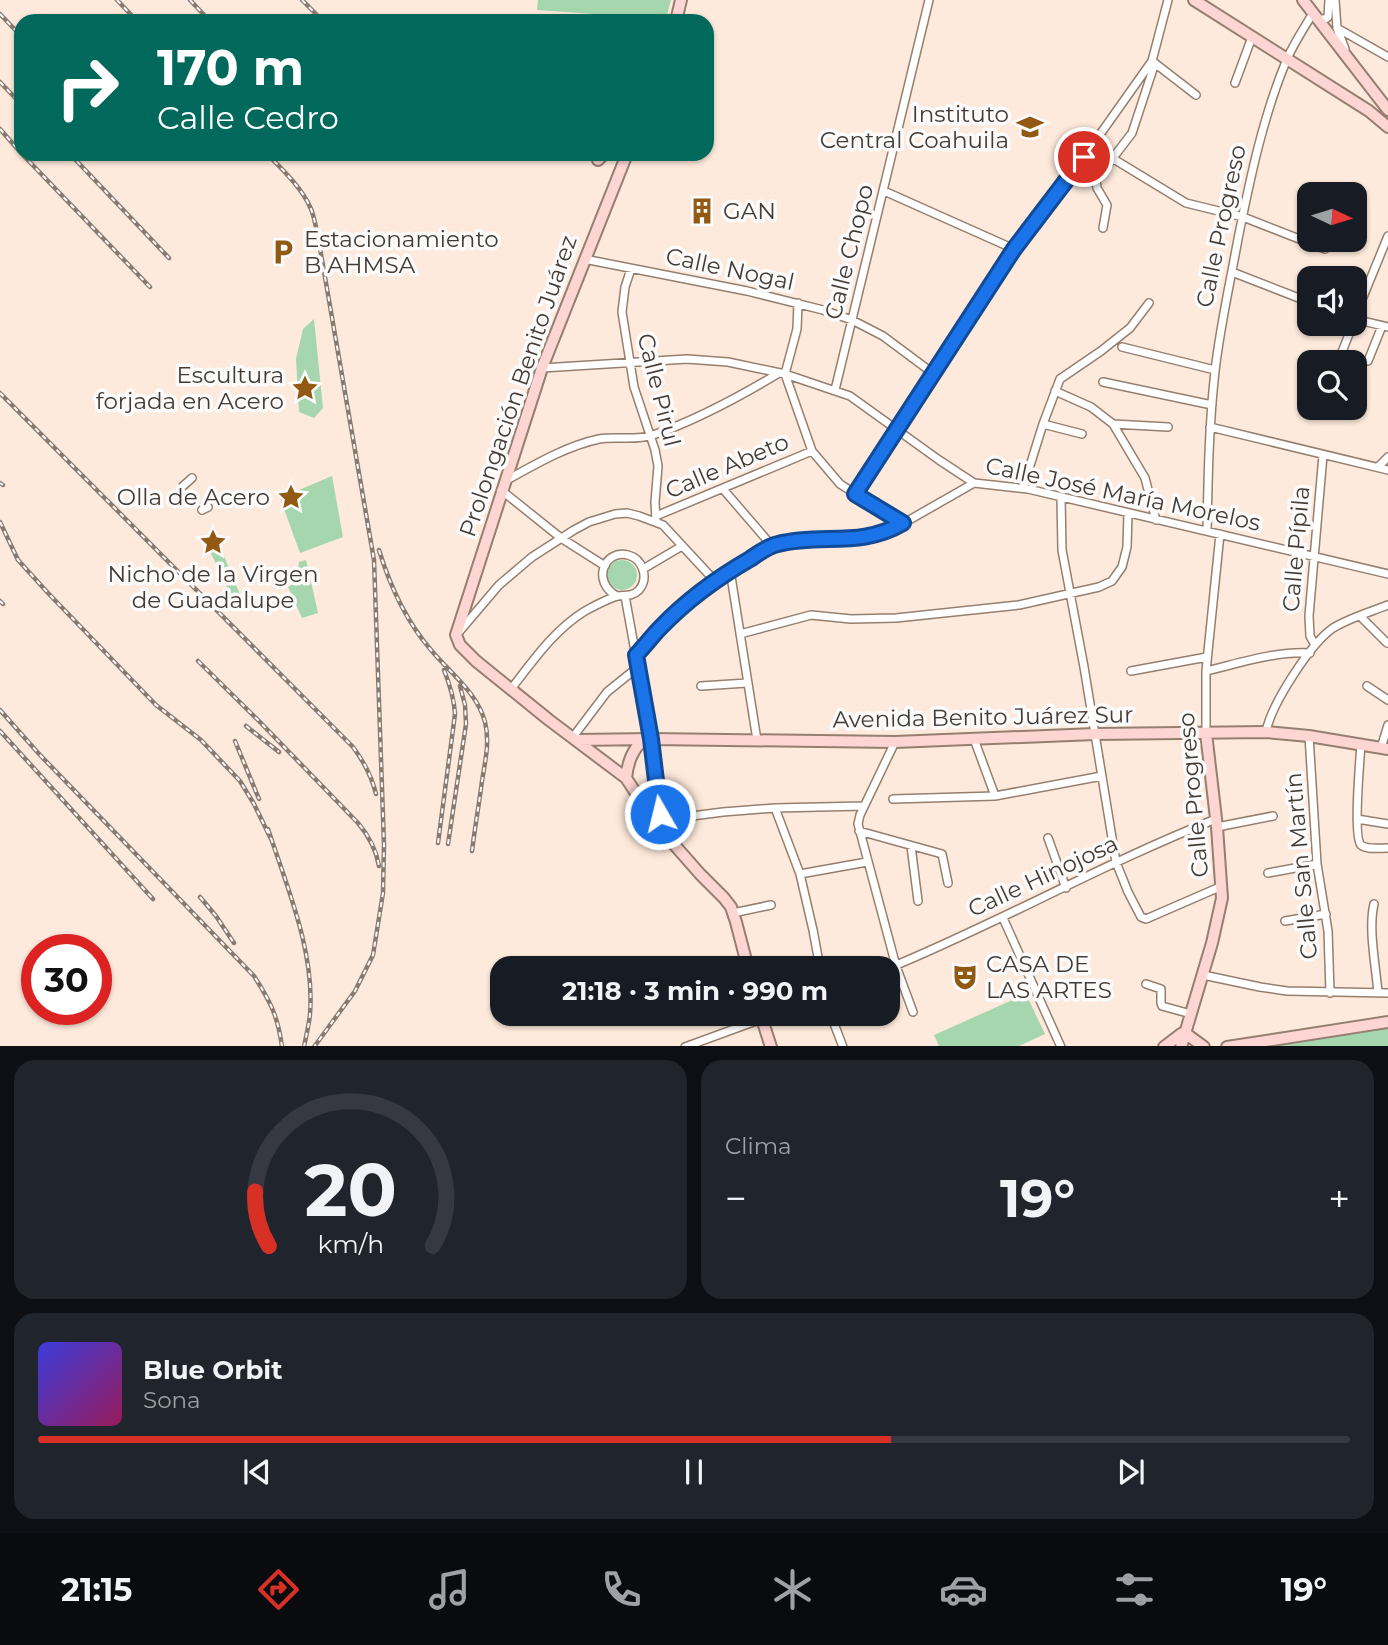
<!DOCTYPE html>
<html lang="es">
<head>
<meta charset="utf-8">
<style>
	:root { --surface:#171b24; --page:#20242c; --text:#f1f3f6; --muted:#9ea1a6; --line:#363941; --accent:#d93025 }
	body { margin:0; font-family:Montserrat,sans-serif; background:var(--page); color:var(--text); height:100vh; display:flex; flex-direction:column; font-size:26px; white-space:nowrap }
	* { box-sizing:border-box; margin:0 }
	p { font-size:23px; color:var(--muted) }
	.icon { flex:none; width:38px; height:38px; fill:none; stroke:currentColor; stroke-width:2; stroke-linecap:round; stroke-linejoin:round }
	.map { position:relative; height:1046px; overflow:hidden }
	.details { display:flex; flex-direction:column; gap:14px; padding:14px; background:#0d0f14; flex:1 }
	.details>* { flex:none }
	.top-card { position:absolute; left:14px; top:14px; width:700px; height:147px; border-radius:21px; box-shadow:0 2px 5px #0004; background:#00695c; color:#fff; overflow:hidden }
	.needle { width:46px; rotate:94deg }
	.controls { position:absolute; left:1297px; top:182px; display:grid; gap:14px }
	.controls a { display:grid; place-items:center; width:70px; height:70px; border-radius:14px; background:var(--surface); box-shadow:0 2px 5px #0004; font-size:35px }
	.speed { position:absolute; left:21px; top:934px; display:flex; gap:14px; font-size:35px; font-weight:700; text-align:center }
	.speed>* { display:grid; place-content:center; width:91px; height:91px; border-radius:50%; background:var(--surface); box-shadow:0 2px 5px #0004; line-height:1 }
	.speed .limit { border:10px solid #d22; background:#fff; color:#111 }
	.pin { position:absolute; display:grid; place-items:center; width:60px; height:60px; color:#fff; margin:-30px; border:4px solid #fff; border-radius:50%; box-shadow:0 2px 7px #0007 }
	.me { position:absolute; width:77px; margin:-38px; rotate:352deg; stroke-linejoin:round; filter:drop-shadow(0 0 5px #0008) }
	.turn { display:flex; align-items:center; gap:24px; height:147px; padding:0 28px; font-size:32px }
	.turn .icon { width:91px; height:91px; stroke-width:2.5 }
	.turn b { display:block; font-size:49px; line-height:60px }
	.big { font-size:52px; font-weight:700; line-height:1.1 }
	.details .tile { flex:1; display:flex; flex-direction:column; justify-content:center; gap:10px; min-width:0; padding:0 24px; border-radius:21px; background:var(--page) }
	.details .dial { align-items:center; gap:0 }
	.dial svg { height:182px; overflow:visible; fill:none; stroke:var(--line); stroke-width:7; stroke-linecap:round; text-anchor:middle }
	.dial text { fill:var(--text); stroke:none }
	.song { display:flex; align-items:center; gap:21px }
	.cover { width:84px; height:84px; border-radius:10px; background:linear-gradient(135deg,hsl(240 70% 55%),hsl(330 70% 35%)) }
	.played { height:7px; border-radius:4px; background:linear-gradient(90deg,var(--accent) 65%,var(--line) 65%) }
	.keys { display:flex; justify-content:space-around; direction:ltr }
	.heat { display:flex; justify-content:space-between; align-items:center; font-size:38px; direction:ltr }
	.details .tiles { flex:1; display:grid; gap:14px; grid-template-columns:1fr 1fr }
	.tile:last-child { grid-column:span 2 }
	.trip { position:absolute; left:490px; top:956px; width:410px; height:70px; border-radius:21px; background:var(--surface); box-shadow:0 2px 5px #0004; font-weight:700; line-height:70px; text-align:center }
	.tab-bar { display:flex; height:112px; justify-content:space-around; align-items:center; background:#090b0e; color:var(--muted) }
	.tab-bar .icon { width:49px; height:49px }
	.tab-bar .active { color:var(--accent) }
	.tab-bar b { font-size:32px; color:var(--text) }
	.map>svg:first-child { display:block }
	.green { fill:#a5d6ae }
	.lines { fill:none; stroke-linecap:round; stroke-linejoin:round }
	.street-casing { stroke:#957f6f; stroke-width:10 }
	.secondary-casing { stroke:#957f6f; stroke-width:14 }
	.street { stroke:#fff; stroke-width:7 }
	.secondary { stroke:#fdd5d3; stroke-width:10 }
	.rail-casing { stroke:#877a70; stroke-width:4.5 }
	.rail { stroke:#fbfbfb; stroke-width:2; stroke-dasharray:5; stroke-linecap:butt }
	.route-casing { stroke:#114b97; stroke-width:18 }
	.route { stroke:#1a73e8; stroke-width:12 }
	.labels { text-anchor:middle; dominant-baseline:central; stroke-width:7; stroke-linejoin:round; paint-order:stroke }
	.poi-label { font-size:23px; fill:#443b34; stroke:#fbfbfb; text-anchor:end }
	.street-label { font-size:23px; fill:#443b34; stroke:#fbfbfb }
</style>
</head>
<body>
<div class="map">
<svg width="1388" height="1047" viewBox="0 0 1388 1047">
	<rect width="100%" height="100%" fill="#feeadc"/>
	<path class="green" d="M538,0h133l-5,19 -129,-9z
		M314,319l9,89 -9,10 -15,-6 -3,-53 7,-30z
		M332,476l11,61 -43,16 -20,-55z
		M214,532l28,67 -7,4 -31,-64z
		M607 575a15 15 0 1 1 30 0a15 15 0 1 1-30 0Z
		M306,560l12,53 -16,5 -14,-31 8,-5 3,-20z
		M1026,994l19,40 -26,12h-80l-5,-11z
		M1388,1024v22l-148,1z"/>
	<g class="lines">
		<g class="street-casing">
			<path id="street" d="M1335,0l2,28 8,21
				M1318,19h7l3,-2 1,-17
				M1337,28l51,29
				M1152,61l44,34
				M1235,83l17,-46
				M1112,158l74,45 57,14 82,32
				M884,191l130,58
				M1103,228l4,-23 -10,-17 -1,-8 36,-47 23,-70
				M584,259l163,32 76,19 29,10 31,16 51,38
				M631,269l-6,18 -3,25 12,75 21,63 3,16 -3,36 1,19
				M1232,272l77,30
				M798,303l-1,26 -12,45 27,77 28,33 63,40
				M1354,319l34,-83
				M1354,319l34,8
				M1122,347l93,23
				M1368,361l14,-35
				M1338,362l15,-38
				M542,368l145,-9 41,3 57,12 65,22 89,64 35,23 54,6 360,85
				M1103,382l109,23
				M835,390l94,-390
				M1055,391l36,16 22,17 32,54 11,42
				M1043,424l39,10
				M1113,424l55,3
				M1210,427l178,43
				M1378,467l10,-10
				M505,481c29,-16 61,-35 94,-42 18,-3 36,2 54,-4 44,-15 86,-38 126,-62
				M183,486l9,-8
				M1023,488l20,-64 17,-45 41,-28 29,-23 19,-25
				M723,489l49,57
				M501,490l60,48 44,28
				M855,494l159,-245 70,-92 68,-96 16,-61
				M1061,497l1,53 22,117 32,195 12,30 13,25 5,2 76,-33
				M202,510l6,-3
				M656,516l156,-65
				M1207,531c1,-54 2,-107 8,-160 5,-44 15,-88 23,-132 12,-60 25,-123 49,-180 7,-16 17,-31 26,-46
				M643,569l39,-23
				M730,570l27,170
				M625,596l26,143 10,81 -4,5
				M1360,616l27,27
				M459,632l40,-47 33,-28 42,-27 15,-8 26,-8 12,-1 12,3 24,9 52,56
				M740,634l71,-19 40,4 45,-1 123,-13 80,-18 13,-6 10,-14 5,-20 1,-34
				M1315,645l-5,-9 -1,-20 14,-161
				M636,655l14,-16 35,-35 45,-34 42,-24 27,-6 70,-3 28,-10 77,-44
				M1131,671l76,-14
				M1206,671c34,-8 69,-20 104,-18
				M701,686l46,-3
				M1367,686l21,14
				M511,689c22,-28 43,-59 74,-78 9,-5 19,-10 29,-14 8,-3 17,1 25,-7 10,-12 4,-31 -11,-35 -24,-6 -37,27 -11,41
				M1266,732c5,-27 44,-88 67,-104 16,-10 37,-16 55,-23
				M1206,733v-62l14,-137
				M1309,736l8,128 11,67 2,62
				M573,737l34,-45 31,-25
				M974,739l21,57
				M895,742l-35,73 -2,9 38,142 17,46
				M1361,744c-1,15 -8,93 0,101 6,5 19,3 27,3
				M1381,748l7,-23
				M893,799l102,-3 107,-20
				M775,808l25,66 13,56 7,38
				M1357,819l31,5
				M661,820l62,-8 52,-4 89,-2
				M1217,827l56,-11
				M859,831l83,23 6,29
				M1048,838l18,50
				M911,846l7,55
				M1268,873l49,-9
				M800,874l67,-12
				M1374,904c-6,25 2,63 4,89
				M733,913l38,-8
				M1003,918l58,129
				M1285,921l41,-7
				M887,969c112,-46 217,-106 329,-150
				M1203,975l57,12 27,4 101,2
				M1146,984l15,5v14l1,3 29,8
				M830,1013l13,34
				M685,1047l93,-34"/>
		</g>
		<g class="secondary-casing">
			<path id="secondary" d="M1194,0l175,111 19,16
				M1303,0l85,110
				M676,21l5,-21
				M627,154l-85,214 -86,267 4,10 16,16 73,59 77,58 31,47 43,49 24,24 7,9 5,15 12,46
				M598,160l6,-6
				M577,740l74,-1 244,3 200,-8 171,-2 43,4 79,13
				M626,778c2,-16 6,-28 18,-39
				M760,1013l11,34
				M1185,1033l19,14
				M1164,1047l17,-13 5,-2
				M1181,1047l31,-104 10,-45 -5,-71 -11,-94
				M1227,1047l161,-25"/>
		</g>
		<use href="#street" class="street"/>
		<use href="#secondary" class="secondary"/>
		<g class="rail-casing">
			<path id="rail" d="M117,0l20,21
				M190,0l16,17
				M302,0l19,19
				M0,14l21,22
				M0,82l21,22
				M0,129l21,24
				M22,154l128,133
				M70,154l99,104
				M267,154c16,16 35,34 44,55 3,7 4,15 6,22l57,329 10,285 -1,48 -10,62 -18,36 -41,56
				M0,393l353,354c11,15 19,30 23,47
				M0,483l3,2
				M0,522l18,38 30,33 108,112 45,35 39,41 14,23 17,35
				M379,550c11,36 27,71 52,100 19,23 46,42 54,72 5,20 0,40 -3,59 -3,23 -7,46 -10,70
				M0,601l3,3
				M198,661l60,59 100,103c11,13 18,26 21,43
				M0,710l40,45 214,221c16,25 24,40 28,71
				M246,726l33,26
				M0,731l153,168
				M235,741l24,58
				M268,829c19,58 47,123 42,185 -1,11 -4,22 -6,33
				M438,843l17,-129c-1,-16 -5,-29 -11,-44
				M448,844l18,-120 -1,-19 -5,-19
				M200,897l16,19 18,27"/>
		</g>
		<use href="#rail" class="rail"/>
	</g>
	<g class="lines">
		<g class="route-casing">
			<path id="route" d="M660,814l-9,-75 -15,-84c9,-9 16,-19 25,-28 26,-27 56,-49 89,-68 9,-6 18,-13 28,-15 45,-11 82,4 125,-21l-48,-29 159,-245 70,-92"/>
		</g>
		<use href="#route" class="route"/>
	</g>
	<defs>
		<g id="university-bare" transform="scale(2.1)"><path d="M0-5L7-2L0 1L-7-2ZM-4 1L0 2.5L4 1V4Q0 6-4 4Z" fill="#915911" stroke="#fbfbfb" stroke-width="2.5" paint-order="stroke"/></g>
		<g id="building-bare" transform="scale(2.1)"><path d="M-4-6H4V6H1V3H-1V6H-4ZM-2.5-4.3h1.7v1.8h-1.7ZM.8-4.3h1.7v1.8H.8ZM-2.5-1h1.7V.8h-1.7ZM.8-1h1.7V.8H.8Z" fill="#915911" stroke="#fbfbfb" stroke-width="2.5" paint-order="stroke"/></g>
		<g id="parking-bare" transform="scale(2.1)"><path d="M-3.5-5.5H1a3.5 3.5 0 0 1 0 7H-1V5.5H-3.5ZM-1-3.4V-.6H.8a1.4 1.4 0 0 0 0-2.8Z" fill="#915911" stroke="#fbfbfb" stroke-width="2.5" paint-order="stroke"/></g>
		<g id="sight-bare" transform="scale(2.1)"><path d="M0-6L1.8-2.2L6-1.7L2.9 1.2L3.7 5.4L0 3.3L-3.7 5.4L-2.9 1.2L-6-1.7L-1.8-2.2Z" fill="#915911" stroke="#fbfbfb" stroke-width="2.5" paint-order="stroke"/></g>
		<g id="theatre-bare" transform="scale(2.1)"><path d="M-5-5.5Q0-4 5-5.5V0Q5 5 0 6Q-5 5-5 0ZM-3.3-2.5H-1v1.5H-3.3ZM1-2.5H3.3v1.5H1ZM-2.8 1Q0 5.5 2.8 1Z" fill="#915911" stroke="#fbfbfb" stroke-width="2.5" paint-order="stroke"/></g>
	</defs>
	<g fill-rule="evenodd">
		<use href="#university-bare" x="1030" y="127"/>
		<use href="#building-bare" x="702" y="211"/>
		<use href="#parking-bare" x="283" y="252"/>
		<use href="#sight-bare" x="305" y="388"/>
		<use href="#sight-bare" x="291" y="497"/>
		<use href="#sight-bare" x="213" y="542"/>
		<use href="#theatre-bare" x="965" y="977"/>
	</g>
	<g class="labels">
		<g class="poi-label">
			<text x="1009" y="114">Instituto<tspan x="1009" dy="26">Central Coahuila</tspan></text>
			<text x="723" y="211" text-anchor="start">GAN</text>
			<text x="304" y="239" text-anchor="start">Estacionamiento<tspan x="304" dy="26">B AHMSA</tspan></text>
			<text x="284" y="375">Escultura<tspan x="284" dy="26">forjada en Acero</tspan></text>
			<text x="270" y="497">Olla de Acero</text>
			<text x="213" y="574" text-anchor="middle">Nicho de la Virgen<tspan x="213" dy="26">de Guadalupe</tspan></text>
			<text x="986" y="964" text-anchor="start">CASA DE<tspan x="986" dy="26">LAS ARTES</tspan></text>
		</g>
		<g class="street-label">
			<text transform="translate(1221 226) rotate(-78)">Calle Progreso</text>
			<text transform="translate(849 252) rotate(-76)">Calle Chopo</text>
			<text transform="translate(730 269) rotate(12)">Calle Nogal</text>
			<text transform="translate(518 386) rotate(-71)">Prolongación Benito Juárez</text>
			<text transform="translate(659 390) rotate(76)">Calle Pirul</text>
			<text transform="translate(727 466) rotate(-23)">Calle Abeto</text>
			<text transform="translate(1123 494) rotate(12)">Calle José María Morelos</text>
			<text transform="translate(1296 549) rotate(-85)">Calle Pípila</text>
			<text transform="translate(983 717) rotate(-1)">Avenida Benito Juárez Sur</text>
			<text transform="translate(1193 795) rotate(-95)">Calle Progreso</text>
			<text transform="translate(1301 866) rotate(-95)">Calle San Martín</text>
			<text transform="translate(1043 876) rotate(-25)">Calle Hinojosa</text>
		</g>
	</g>
</svg>
<div class="controls">
<a><svg class="needle" viewBox="-14 -14 28 28"><path d="M0-13l5 13h-10z" fill="#e53935"/><path d="M0 13l5-13h-10z" fill="#9ea1a6"/></svg></a>
<a><svg class="icon" aria-label="sound" viewBox="0 0 24 24"><path d="M4 9h4l5-4v14l-5-4H4zM17 9q2 3 0 6"/></svg></a>
<a><svg class="icon" aria-label="search" viewBox="0 0 24 24"><circle cx="10" cy="10" r="6"/><path d="M15 15l6 6"/></svg></a>
</div>
<div class="speed"><div class="limit">30</div></div>
<div class="pin" style="left:1084px;top:157px;background:#d93025"><svg class="icon" aria-label="arrive" viewBox="0 0 24 24"><path d="M6 21V4h12l-3 4 3 4H6"/></svg></div>
<svg class="me" style="left:660px;top:814px" viewBox="-20 -20 40 40"><circle r="17" fill="#1a73e8" stroke="#fff" stroke-width="3"/><path d="M0-11L8 9 0 5-8 9z" fill="#fff"/></svg>
<div class="trip">21:18 · 3 min · 990 m</div>
<div class="top-card">
<div class="turn"><svg class="icon" aria-label="right" viewBox="0 0 24 24"><path d="M7 20v-9h11M14 6l5 5-5 5"/></svg><div><b>170 m</b>Calle Cedro</div></div>
</div>
</div>
<section class="details">
<div class="tiles">
<div class="tile dial"><svg viewBox="0 0 100 80">
<path d="M14 69A42 42 0 1 1 86 69"/>
<path d="M14 69A42 42 0 0 1 8 45" stroke="#d93025"/>
<text x="50" y="56" font-size="32" font-weight="700">20</text>
<text x="50" y="72" font-size="11">km/h</text>
</svg></div>
<div class="tile"><p>Clima</p>
<div class="heat"><a>−</a><b class="big">19°</b><a>+</a></div>
</div>
<div class="tile">
<div class="song"><i class="cover"></i><div><b>Blue Orbit</b><p>Sona</p></div></div>
<div class="played"></div>
<div class="keys"><svg class="icon" aria-label="previous" viewBox="0 0 24 24"><path d="M18 5L8 12l10 7zM5 5v14"/></svg><svg class="icon" aria-label="pause" viewBox="0 0 24 24"><path d="M8 5v14M16 5v14"/></svg><svg class="icon" aria-label="next" viewBox="0 0 24 24"><path d="M6 5l10 7-10 7zM19 5v14"/></svg></div>
</div>
</div>
</section>
<nav class="tab-bar">
<b>21:15</b>
<svg class="icon active" aria-label="directions" viewBox="0 0 24 24"><path d="M12 3l9 9-9 9-9-9zM9 14v-3h6M13 9l2 2-2 2"/></svg>
<svg class="icon" aria-label="music" viewBox="0 0 24 24"><path d="M9 18V5l10-2v13"/><circle cx="6" cy="18" r="3"/><circle cx="16" cy="16" r="3"/></svg>
<svg class="icon" aria-label="phone" viewBox="0 0 24 24"><path d="M5 4h4l2 5-3 2q2 4 5 5l2-3 5 2v4C11 20 4 13 5 4z"/></svg>
<svg class="icon" aria-label="climate" viewBox="0 0 24 24"><path d="M12 3v18M4 7l16 10M4 17L20 7"/></svg>
<svg class="icon" aria-label="car" viewBox="0 0 24 24"><path d="M5 17H2v-5l4-1 3-4h7l3 4 3 1v5h-3M9 17h6M6 11h13"/><circle cx="7" cy="17" r="2"/><circle cx="17" cy="17" r="2"/></svg>
<svg class="icon" aria-label="filters" viewBox="0 0 24 24"><path d="M4 7h16M4 17h16"/><circle cx="9" cy="7" r="2"/><circle cx="15" cy="17" r="2"/></svg>
<b>19°</b>
</nav>
</body>
</html>
